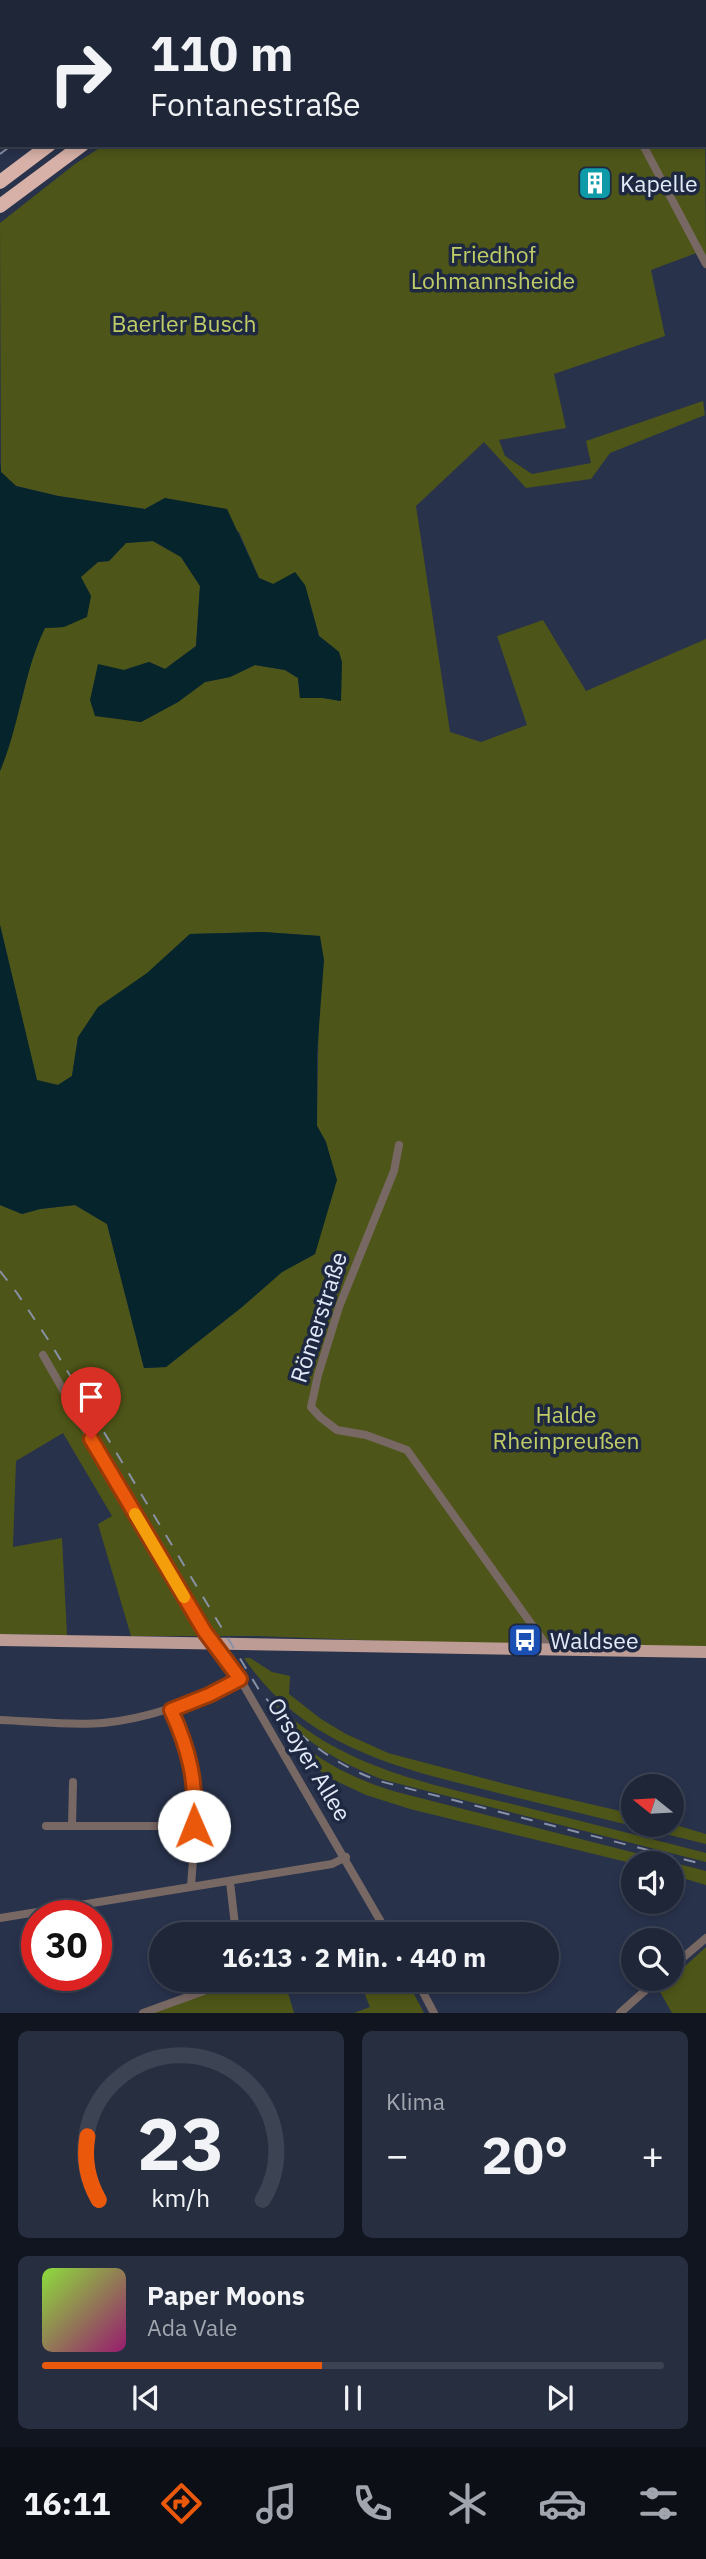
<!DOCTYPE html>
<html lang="de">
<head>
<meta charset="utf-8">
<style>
	:root { --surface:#1e2638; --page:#262e40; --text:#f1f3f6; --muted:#a1a5ae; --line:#3c4353; --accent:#ea580c }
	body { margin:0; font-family:"IBM Plex Sans",sans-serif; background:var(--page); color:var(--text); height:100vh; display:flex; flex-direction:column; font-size:26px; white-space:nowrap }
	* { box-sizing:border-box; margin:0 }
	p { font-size:23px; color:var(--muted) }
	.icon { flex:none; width:38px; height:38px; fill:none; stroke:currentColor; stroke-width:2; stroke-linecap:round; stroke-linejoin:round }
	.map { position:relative; height:2013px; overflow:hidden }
	.sheet { display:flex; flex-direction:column; gap:18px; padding:18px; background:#10151f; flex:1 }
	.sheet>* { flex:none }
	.hud { position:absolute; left:0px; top:0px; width:707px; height:147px; box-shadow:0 4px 10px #0003,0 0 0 2px var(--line); background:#1e2638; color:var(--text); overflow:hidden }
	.needle { width:46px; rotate:288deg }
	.fabs { position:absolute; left:621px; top:1774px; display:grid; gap:14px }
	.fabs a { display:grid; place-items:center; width:63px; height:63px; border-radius:50%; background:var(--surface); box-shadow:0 4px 10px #0003,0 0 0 2px var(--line); font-size:35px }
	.speed { position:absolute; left:21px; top:1900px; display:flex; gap:14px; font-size:35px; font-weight:700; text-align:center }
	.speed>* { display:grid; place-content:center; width:91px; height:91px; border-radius:50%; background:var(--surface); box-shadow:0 4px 10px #0003,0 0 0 2px var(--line); line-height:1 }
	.speed .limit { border:10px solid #d22; background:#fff; color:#111 }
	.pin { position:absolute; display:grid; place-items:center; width:60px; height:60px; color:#fff; margin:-72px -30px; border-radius:50% 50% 50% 0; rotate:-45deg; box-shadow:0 0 7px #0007 }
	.pin .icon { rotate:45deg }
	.me { position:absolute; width:77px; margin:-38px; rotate:359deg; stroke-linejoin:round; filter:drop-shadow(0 0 5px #0008) }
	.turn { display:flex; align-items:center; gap:24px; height:147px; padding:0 35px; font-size:32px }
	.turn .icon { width:91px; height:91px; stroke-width:2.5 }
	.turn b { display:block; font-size:49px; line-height:60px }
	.big { font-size:52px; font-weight:700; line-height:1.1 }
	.sheet .widget { flex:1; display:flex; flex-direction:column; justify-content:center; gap:10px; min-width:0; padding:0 24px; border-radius:10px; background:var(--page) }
	.sheet .dial { align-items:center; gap:0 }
	.dial svg { height:182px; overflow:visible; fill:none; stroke:var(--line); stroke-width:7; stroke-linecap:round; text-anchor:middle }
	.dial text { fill:var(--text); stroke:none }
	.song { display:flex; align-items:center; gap:21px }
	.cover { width:84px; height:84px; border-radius:10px; background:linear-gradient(135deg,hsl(90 70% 55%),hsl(320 70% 35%)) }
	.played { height:7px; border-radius:4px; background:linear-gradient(90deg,var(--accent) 45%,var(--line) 45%) }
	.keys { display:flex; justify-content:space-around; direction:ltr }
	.heat { display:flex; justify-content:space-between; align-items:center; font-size:38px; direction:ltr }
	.sheet .tiles { flex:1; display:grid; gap:18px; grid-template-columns:1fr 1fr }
	.widget:last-child { grid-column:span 2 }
	.trip { position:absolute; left:149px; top:1922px; width:410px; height:70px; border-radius:35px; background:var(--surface); box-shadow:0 4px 10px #0003,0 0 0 2px var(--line); font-weight:700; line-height:70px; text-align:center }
	.tabs { display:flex; height:112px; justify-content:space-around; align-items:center; background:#0c0f16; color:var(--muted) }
	.tabs .icon { width:49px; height:49px }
	.tabs .current { color:var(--accent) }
	.tabs b { font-size:32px; color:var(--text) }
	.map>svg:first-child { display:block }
	.green { fill:#4e5518 }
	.water { fill:#05242b }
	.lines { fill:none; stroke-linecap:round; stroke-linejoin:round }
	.street { stroke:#786864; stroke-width:8 }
	.secondary { stroke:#9e8680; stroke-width:10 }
	.primary { stroke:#bc9c94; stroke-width:12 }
	.highway { stroke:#d7b1a7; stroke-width:14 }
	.rail { stroke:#8891a6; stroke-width:2; stroke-dasharray:12 12; stroke-linecap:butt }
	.route-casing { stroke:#983908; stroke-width:18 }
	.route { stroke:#ea580c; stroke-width:12 }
	.slow { stroke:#f59e0b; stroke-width:12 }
	.labels { text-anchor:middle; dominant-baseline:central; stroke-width:7; stroke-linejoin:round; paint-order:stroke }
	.poi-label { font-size:23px; fill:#e2eafa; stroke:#1e2840; text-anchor:start }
	.park-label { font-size:23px; fill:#bfcc67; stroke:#1e2840 }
	.street-label { font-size:23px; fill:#e2eafa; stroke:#1e2840 }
</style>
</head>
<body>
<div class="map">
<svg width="706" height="2013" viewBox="0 0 706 2013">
	<rect width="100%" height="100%" fill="#28324b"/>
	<path class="green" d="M705,122l1,140 -7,-10 -48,18 14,66 -111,38 12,54 -67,12 6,16 27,18 59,-11 -5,-22 117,-40 2,14 -95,38 -19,26 -65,9 -42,-46 -68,64 34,226 31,10 46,-17 -30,-89 46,-16 43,71 120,-52v1007l-165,1 -284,-11h-126l-33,-112 14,-8 -49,-83 -47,28 -3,86 49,-9 5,97 -67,-1v-429l22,9 18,-5 35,-4 32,19 37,144 22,-1 76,-60 40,-35 33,-18 11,-112 -9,-16 3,-190 -57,-4 -73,2 -112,103 -6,39 -14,9 -21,-4 -37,-156v-154l23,-76 10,-43 12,-24 19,-1 27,-31 -11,-19 18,-15 11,-1 17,-18 27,-2 28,16 19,29 -4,60 -31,23 -16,-7 -25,8 -28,45 45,7 37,-20 27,-20 25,-5 25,-12 30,5 13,8 2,20h23l18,3 -2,-49 -20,-16 -14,-51 -32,-1 -14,-6 -20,-46 -74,-34 -20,11 -87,-13 -42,-10 -15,-14 -1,-249 75,-59 29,-19h601z
		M244,1658h6l22,14 18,4 -1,18 32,25 25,15 42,19 129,34 116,27 1,11 38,-1 34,10v10c-65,-16 -131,-32 -196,-48 -102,-26 -202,-44 -266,-138z
		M272,1700c67,69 163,85 252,107 61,15 121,30 182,46v9l-322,-82c-42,-16 -87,-40 -112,-80z
		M284,1725c27,34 68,53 109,66l313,80v14l-34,-10v-11h-37l-225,-55 -44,-14 -32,-15 -29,-19z
		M706,1947v66h-34l-13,-23z
		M258,1979h26l10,34h-141l43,-16z
		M366,1979h40l18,34h-70l16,-6 -10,-25z"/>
	<path class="water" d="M0,462l1,10 15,14 42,10 87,13 20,-11 62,11 32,69 14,6 22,-12 10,13 14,51 20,16 3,10 -1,39 -18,-3h-23l-2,-20 -13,-8 -30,-5 -25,12 -25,5 -27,20 -37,20 -46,-6 -5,-16 8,-36 26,6 25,-8 16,7 31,-23 4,-60 -19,-29 -28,-16 -27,2 -17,18 -11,1 -17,15 10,19 -4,21 -23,10 -19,1c-22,45 -25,97 -45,143z
		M0,925l37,155 21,5 14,-9 6,-39 20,-30 49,-34 43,-39 73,-2 57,4 4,24 -7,93v73l9,16 11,38 -22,74 -33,18 -40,35 -76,60 -22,1 -37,-144 -32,-19 -35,4 -18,5 -22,-9z"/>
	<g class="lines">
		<path class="street" d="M528,0l1,2
			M681,2l1,-2
			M643,145l63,119
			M399,1145l-5,26 -55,136 -21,68 -7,32 9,10 17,13 29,5 41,15 143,200
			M43,1355l93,162 69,115 35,47 148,255
			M171,1710c4,9 10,19 14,29 17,47 9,100 6,148
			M0,1720c33,1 69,6 103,3 49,-5 94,-22 137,-44
			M46,1826h26l1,-44
			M72,1826h122
			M230,1882l6,52
			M0,1918l332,-54 14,-7
			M672,1967l34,-29
			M416,1979l18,34
			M143,2013l94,-34
			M620,2013l38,-34"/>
		<path class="secondary" d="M185,2l3,-2
			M0,129l2,-1"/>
		<path class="primary" d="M0,1640l706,12"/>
		<path class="highway" d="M285,2l4,-2
			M329,2l4,-2
			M0,182l49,-37
			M0,206l82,-61"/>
		<path class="rail" d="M626,0l2,2
			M219,2l3,-2
			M705,107l1,1
			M0,154l12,-9
			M0,1271l17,22 34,51 208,346c34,42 69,72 120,91l327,84"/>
	</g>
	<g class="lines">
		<g class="route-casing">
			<path id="route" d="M91,1439l114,193 35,47 -31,16 -38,15c18,39 26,72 23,116"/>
		</g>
		<use href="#route" class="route"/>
		<path class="slow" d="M135,1514l49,83"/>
	</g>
	<defs>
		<g id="building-square" transform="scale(1.75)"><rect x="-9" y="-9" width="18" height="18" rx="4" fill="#0f9aa8" stroke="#1e2840"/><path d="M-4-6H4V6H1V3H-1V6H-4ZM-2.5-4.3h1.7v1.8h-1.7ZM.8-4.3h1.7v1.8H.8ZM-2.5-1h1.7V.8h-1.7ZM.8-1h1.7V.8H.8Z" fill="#fff"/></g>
		<g id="bus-square" transform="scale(1.75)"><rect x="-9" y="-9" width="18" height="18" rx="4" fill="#1a4fb4" stroke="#1e2840"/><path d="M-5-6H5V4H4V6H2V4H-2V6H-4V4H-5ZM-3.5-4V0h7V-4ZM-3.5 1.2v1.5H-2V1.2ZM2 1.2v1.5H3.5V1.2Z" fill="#fff"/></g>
	</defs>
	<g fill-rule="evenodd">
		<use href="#building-square" x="595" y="183"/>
		<use href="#bus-square" x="525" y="1640"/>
	</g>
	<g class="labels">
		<g class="poi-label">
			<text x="620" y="183">Kapelle</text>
			<text x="550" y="1640">Waldsee</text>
		</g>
		<g class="park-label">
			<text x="493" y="254">Friedhof<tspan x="493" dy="26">Lohmannsheide</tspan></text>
			<text x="184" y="323">Baerler Busch</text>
			<text x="566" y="1414">Halde<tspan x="566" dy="26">Rheinpreußen</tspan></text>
		</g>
		<g class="street-label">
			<text transform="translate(318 1317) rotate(-72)">Römerstraße</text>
			<text transform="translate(310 1759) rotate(59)">Orsoyer Allee</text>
		</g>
	</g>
</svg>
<div class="fabs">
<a><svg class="needle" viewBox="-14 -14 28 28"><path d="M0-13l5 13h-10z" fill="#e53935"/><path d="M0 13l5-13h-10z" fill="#a1a5ae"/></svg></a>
<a><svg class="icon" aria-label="sound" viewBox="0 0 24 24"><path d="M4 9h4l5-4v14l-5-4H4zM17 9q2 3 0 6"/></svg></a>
<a><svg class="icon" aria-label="search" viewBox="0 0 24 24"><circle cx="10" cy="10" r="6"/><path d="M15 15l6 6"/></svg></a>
</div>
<div class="speed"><div class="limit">30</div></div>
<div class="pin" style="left:91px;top:1439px;background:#d93025"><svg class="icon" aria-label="arrive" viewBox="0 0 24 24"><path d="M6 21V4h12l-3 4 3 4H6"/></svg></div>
<svg class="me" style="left:194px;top:1826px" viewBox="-20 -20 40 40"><circle r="19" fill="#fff"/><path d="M0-13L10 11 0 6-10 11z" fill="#ea580c"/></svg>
<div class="trip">16:13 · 2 Min. · 440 m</div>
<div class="hud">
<div class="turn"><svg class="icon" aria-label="right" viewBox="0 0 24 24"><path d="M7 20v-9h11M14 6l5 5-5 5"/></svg><div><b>110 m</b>Fontanestraße</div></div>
</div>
</div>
<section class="sheet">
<div class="tiles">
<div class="widget dial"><svg viewBox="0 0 100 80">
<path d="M14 69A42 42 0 1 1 86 69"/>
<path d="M14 69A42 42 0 0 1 9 41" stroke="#ea580c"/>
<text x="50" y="56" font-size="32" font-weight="700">23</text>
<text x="50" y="72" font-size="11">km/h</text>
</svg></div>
<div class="widget"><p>Klima</p>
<div class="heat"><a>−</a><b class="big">20°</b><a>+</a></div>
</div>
<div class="widget">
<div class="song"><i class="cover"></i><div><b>Paper Moons</b><p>Ada Vale</p></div></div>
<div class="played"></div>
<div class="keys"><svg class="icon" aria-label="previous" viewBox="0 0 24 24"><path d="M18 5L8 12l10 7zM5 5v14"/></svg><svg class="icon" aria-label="pause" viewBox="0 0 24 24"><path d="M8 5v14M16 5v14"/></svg><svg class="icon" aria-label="next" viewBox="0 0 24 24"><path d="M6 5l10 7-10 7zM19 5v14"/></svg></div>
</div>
</div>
</section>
<nav class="tabs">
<b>16:11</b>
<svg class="icon current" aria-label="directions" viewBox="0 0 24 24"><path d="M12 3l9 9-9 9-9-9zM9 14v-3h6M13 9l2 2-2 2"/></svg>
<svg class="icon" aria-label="music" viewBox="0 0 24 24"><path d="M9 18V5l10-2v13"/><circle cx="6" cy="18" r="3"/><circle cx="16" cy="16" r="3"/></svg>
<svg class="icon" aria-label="phone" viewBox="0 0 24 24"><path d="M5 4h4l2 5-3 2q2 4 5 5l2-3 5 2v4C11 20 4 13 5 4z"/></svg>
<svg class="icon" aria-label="climate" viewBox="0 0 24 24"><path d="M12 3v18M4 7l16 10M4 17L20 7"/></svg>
<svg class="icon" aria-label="car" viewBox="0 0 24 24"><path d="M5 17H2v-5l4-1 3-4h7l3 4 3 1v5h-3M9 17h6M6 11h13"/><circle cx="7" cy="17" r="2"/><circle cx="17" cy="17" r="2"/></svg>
<svg class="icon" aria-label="filters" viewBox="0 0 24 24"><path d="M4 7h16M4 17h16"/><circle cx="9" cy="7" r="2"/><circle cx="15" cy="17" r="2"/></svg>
</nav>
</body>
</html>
